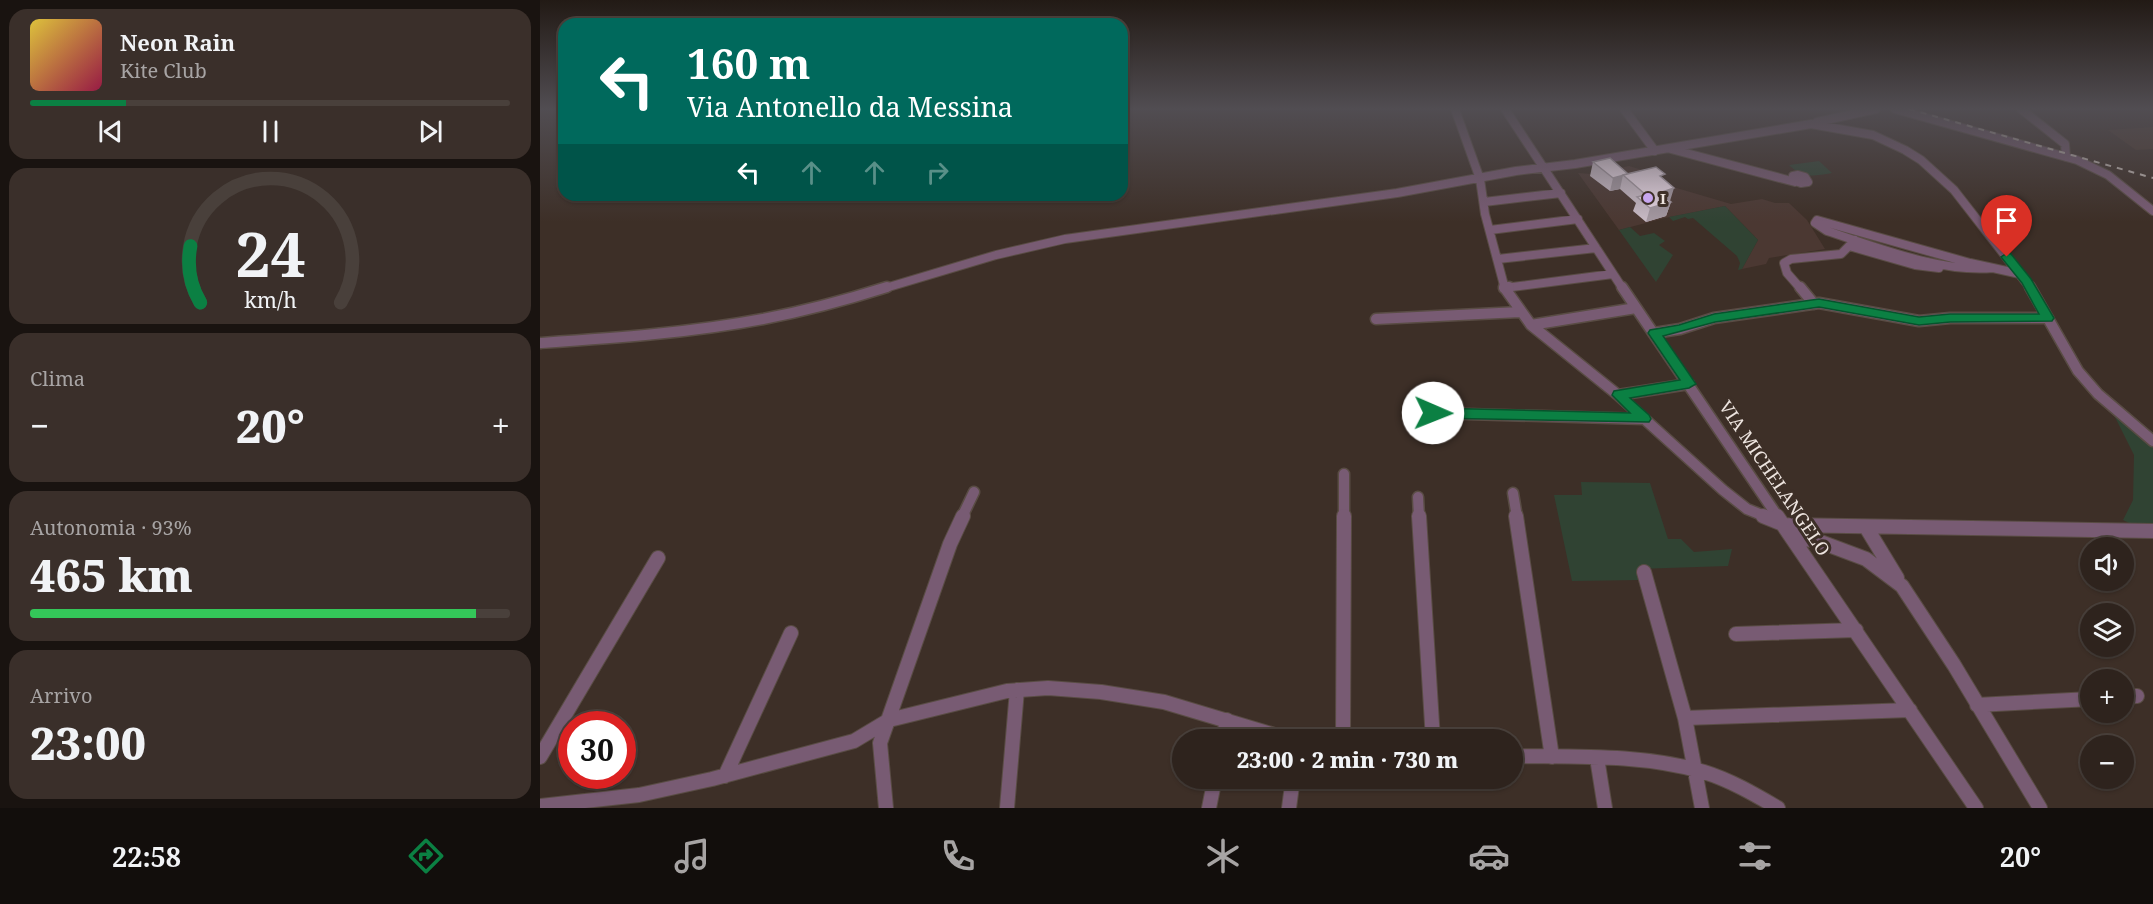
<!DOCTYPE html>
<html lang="it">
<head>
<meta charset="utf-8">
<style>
	:root { --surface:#2e231d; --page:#3a2f2a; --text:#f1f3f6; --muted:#a7a4a4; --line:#49403b; --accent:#0b8043 }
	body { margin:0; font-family:"Noto Serif",serif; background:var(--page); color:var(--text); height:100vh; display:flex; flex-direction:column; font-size:22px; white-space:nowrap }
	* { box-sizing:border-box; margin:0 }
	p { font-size:20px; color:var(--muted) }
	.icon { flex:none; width:33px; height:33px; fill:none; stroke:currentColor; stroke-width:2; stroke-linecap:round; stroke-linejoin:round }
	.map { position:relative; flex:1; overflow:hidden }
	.details { display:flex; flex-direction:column; gap:9px; padding:9px; background:#191310; width:540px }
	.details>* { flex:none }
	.top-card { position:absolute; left:18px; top:18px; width:570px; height:183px; border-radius:18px; box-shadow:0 2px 4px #0004,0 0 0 2px var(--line); background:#00695c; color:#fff; overflow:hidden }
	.controls { position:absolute; left:1540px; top:537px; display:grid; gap:12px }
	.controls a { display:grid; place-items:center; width:54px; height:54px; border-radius:50%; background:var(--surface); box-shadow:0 2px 4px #0004,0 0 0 2px var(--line); font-size:30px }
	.speed { position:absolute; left:18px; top:711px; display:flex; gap:12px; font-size:30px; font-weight:700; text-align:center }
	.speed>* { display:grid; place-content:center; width:78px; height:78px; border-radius:50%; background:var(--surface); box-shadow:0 2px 4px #0004,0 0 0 2px var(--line); line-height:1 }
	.speed .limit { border:9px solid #d22; background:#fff; color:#111 }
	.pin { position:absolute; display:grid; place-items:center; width:51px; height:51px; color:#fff; margin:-62px -26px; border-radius:50% 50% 50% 0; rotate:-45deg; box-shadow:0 0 6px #0007 }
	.pin .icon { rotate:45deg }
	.me { position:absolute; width:66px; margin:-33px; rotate:91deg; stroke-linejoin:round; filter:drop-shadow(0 0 4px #0008) }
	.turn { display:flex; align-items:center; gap:21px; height:126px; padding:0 30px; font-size:27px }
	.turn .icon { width:78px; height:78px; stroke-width:2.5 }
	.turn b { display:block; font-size:42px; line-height:51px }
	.lanes { display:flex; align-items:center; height:57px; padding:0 30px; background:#0003; justify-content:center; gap:30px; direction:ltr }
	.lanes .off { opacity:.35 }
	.big { font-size:45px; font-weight:800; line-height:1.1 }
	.details .widget { flex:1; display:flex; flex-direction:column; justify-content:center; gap:9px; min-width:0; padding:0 21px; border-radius:18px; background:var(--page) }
	.details .dial { align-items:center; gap:0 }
	.dial svg { height:156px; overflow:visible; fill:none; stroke:var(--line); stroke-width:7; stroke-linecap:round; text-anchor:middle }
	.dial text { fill:var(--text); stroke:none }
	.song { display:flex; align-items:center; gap:18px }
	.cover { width:72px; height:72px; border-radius:9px; background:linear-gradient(135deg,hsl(50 70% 55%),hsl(340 70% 35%)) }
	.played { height:6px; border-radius:3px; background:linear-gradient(90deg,var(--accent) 20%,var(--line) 20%) }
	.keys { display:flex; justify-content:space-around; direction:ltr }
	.heat { display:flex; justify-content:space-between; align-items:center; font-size:33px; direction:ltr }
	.charge { height:9px; border-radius:4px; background:linear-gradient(90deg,#34c759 93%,var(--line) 0) }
	.trip { position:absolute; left:632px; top:729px; width:351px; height:60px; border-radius:30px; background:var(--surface); box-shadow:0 2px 4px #0004,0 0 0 2px var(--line); font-weight:800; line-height:60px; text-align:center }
	.tabs { display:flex; height:96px; justify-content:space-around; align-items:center; background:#120e0c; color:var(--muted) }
	.tabs .icon { width:42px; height:42px }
	.tabs .selected { color:var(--accent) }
	.tabs b { font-size:27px; color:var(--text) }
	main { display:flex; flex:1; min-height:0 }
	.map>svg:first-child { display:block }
	.built { fill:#4b382d }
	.education { fill:#4b3832 }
	.green { fill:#304333 }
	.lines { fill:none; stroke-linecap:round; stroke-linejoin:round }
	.minor-far2-casing { stroke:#594c44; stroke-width:10 }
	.minor-far1-casing { stroke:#594c44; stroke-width:13 }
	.minor-casing { stroke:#594c44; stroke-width:16 }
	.minor-far2 { stroke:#785b73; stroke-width:8 }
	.minor-far1 { stroke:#785b73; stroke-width:10 }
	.minor { stroke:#785b73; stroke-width:14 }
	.rail { stroke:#c8beb8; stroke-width:2; stroke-dasharray:6 6; stroke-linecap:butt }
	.wall { fill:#c9bbc6 }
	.shaded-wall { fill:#a498a1 }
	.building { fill:#ead9e6; stroke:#a498a1; stroke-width:1.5 }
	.route { fill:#0b8043; stroke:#07532c; stroke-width:1.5 }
	.poi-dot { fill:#c7a6ef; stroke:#3d2f27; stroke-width:2 }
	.labels { text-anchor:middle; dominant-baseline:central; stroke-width:6; stroke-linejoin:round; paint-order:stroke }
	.far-poi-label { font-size:15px; font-weight:bold; fill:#ede4df; stroke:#3d2f27; text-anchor:start }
	.street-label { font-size:18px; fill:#ede4df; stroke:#3d2f27 }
</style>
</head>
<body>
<main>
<section class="details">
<div class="widget">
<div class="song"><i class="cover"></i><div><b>Neon Rain</b><p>Kite Club</p></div></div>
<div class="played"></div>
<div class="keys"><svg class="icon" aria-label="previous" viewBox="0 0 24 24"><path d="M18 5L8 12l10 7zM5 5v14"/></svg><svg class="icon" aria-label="pause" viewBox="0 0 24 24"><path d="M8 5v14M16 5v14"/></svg><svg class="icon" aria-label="next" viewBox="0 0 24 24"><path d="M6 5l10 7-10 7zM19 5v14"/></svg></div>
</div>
<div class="widget dial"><svg viewBox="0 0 100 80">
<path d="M14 69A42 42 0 1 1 86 69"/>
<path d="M14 69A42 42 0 0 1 9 40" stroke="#0b8043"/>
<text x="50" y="56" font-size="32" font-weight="700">24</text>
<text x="50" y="72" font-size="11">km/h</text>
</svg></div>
<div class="widget"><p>Clima</p>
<div class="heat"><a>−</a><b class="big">20°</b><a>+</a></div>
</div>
<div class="widget"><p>Autonomia · 93%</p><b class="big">465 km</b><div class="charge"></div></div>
<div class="widget"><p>Arrivo</p><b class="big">23:00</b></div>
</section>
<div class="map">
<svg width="1613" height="808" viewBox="0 0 1613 808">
	<rect width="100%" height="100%" fill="#3d2f27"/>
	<path class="built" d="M1613,127v22l-17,1 -28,-20z"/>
	<path class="education" d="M1089,166l23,7 11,11 68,20 31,-5 13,4h14l18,17 18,29 -56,9 -3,6 -24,5 16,-29 -33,-34 -60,12 -46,12 -41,-57 13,1z"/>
	<path class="green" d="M1279,161l13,12c-18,3 -29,6 -43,-8z
		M1185,206l33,34 -16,29 -4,1 2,-7 -3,-7 -44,-38 -5,1 -3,-2 -12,4 -4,-4z
		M1090,227l10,9 14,-3 11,8 -6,4 14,10 -17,27 -37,-52z
		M1572,411l41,34v81h-18l-12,-6 10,-20 1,-45z
		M1041,482l69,1 18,56h13l13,13 38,-3 -4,17 -91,3 3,11 -68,1 -18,-86h28z"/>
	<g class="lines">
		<g class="minor-far2-casing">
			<path id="minor-far2" d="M915,109l25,70 5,35 20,75
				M965,109l118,180
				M1084,109l31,42
				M1355,109l182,51 31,15 45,36
				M1481,109l44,35 1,13
				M1277,122l59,-13
				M1131,149l124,33
				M1258,175l7,2 3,5 -7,1 -8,-3v-4z
				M944,202l77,-9
				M1277,220l153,43 23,5c-52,5 -117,-21 -166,-37l-12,-8z
				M950,230l88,-11
				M1309,246l66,19 24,3
				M958,259l98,-11
				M1453,268l27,6
				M964,288l109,-14
				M342,289l114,-34 69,-16 332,-46 119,-22 59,-7 236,-40 62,11 32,15 16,10 33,30 77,99
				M1261,289l-14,-16 -3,-10 7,-4 50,-5 14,-14"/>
		</g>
		<g class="minor-far1-casing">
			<path id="minor-far1" d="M964,287l27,38 87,70 105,95 24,19 20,8
				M1082,287l156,230
				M1260,287l14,17
				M1490,287l48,84 20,23 55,47
				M964,288l5,-1
				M836,319l144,-7
				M991,325l105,-17
				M1114,333l26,-4 34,-11 105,-15 100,18 31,-3h98
				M0,343c74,-5 149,-10 223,-24 42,-8 83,-19 124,-32
				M1078,395l71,-11
				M893,413l211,6
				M973,493l4,24
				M878,497l1,20
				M422,517l12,-25
				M804,517v-43"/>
		</g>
		<g class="minor-casing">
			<path id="minor" d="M879,516l14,224
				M976,516l36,241
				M1223,516l22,9 368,6
				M1237,516l199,292
				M1326,527l31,51
				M1253,537l25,4 48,18 36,27 52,79 86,143
				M1104,572l41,146 17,90
				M1196,634l120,-4
				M1584,697l13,-1
				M1437,705l114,-6
				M1145,718l225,-8
				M683,740l4,-20
				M803,740l1,-224
				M972,756c64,1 130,-2 192,16 26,8 50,22 74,36
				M0,757l118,-199
				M1057,758l8,50
				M185,776l66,-143
				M0,806l99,-11 73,-16 142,-38 35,-21 118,-29 41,-3 53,4 63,10 127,38
				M346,808l-6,-65 70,-199 13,-28
				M467,808l10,-118
				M669,808l6,-30
				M749,808l4,-30"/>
		</g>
		<use href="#minor-far2" class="minor-far2"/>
		<use href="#minor-far1" class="minor-far1"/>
		<use href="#minor" class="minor"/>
		<path class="rail" d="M1369,109l244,69"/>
	</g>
	<path class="wall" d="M1053,162l35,12 35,5 6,22 2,1 -5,14 -20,6 -13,-11 3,-8 -16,-14 -10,2 -20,-15z"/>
	<path class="shaded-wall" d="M1083,175l-3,14 -10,2 3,-13z
		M1134,188l-4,13 -11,-8z
		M1131,202l-5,14 -20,6 4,-14z"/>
	<path class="building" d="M1070,158l18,16 -15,4 -20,-16z
		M1116,167l9,7 -5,2 14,12 -15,5 12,9 -21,6 -13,-11 9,-2 -23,-20z"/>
	<linearGradient id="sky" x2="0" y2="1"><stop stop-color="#221a15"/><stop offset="0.49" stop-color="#514d52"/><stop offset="1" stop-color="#514d52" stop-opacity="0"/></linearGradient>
	<rect width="1613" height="222" fill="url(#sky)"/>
	<path class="route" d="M1467,253l4,1 20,25 23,39 -2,3 -102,1 -31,3 -100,-18 -104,15 -52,14 33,48 -7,4 -59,10 19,17 2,4 -2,3 -216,-4 -7,-5 7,-5 197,5 -18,-18 2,-4 66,-11 -32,-47 2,-3 29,-5 35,-11 105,-15 100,18 31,-3h89l-17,-31 -21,-26z"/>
	<circle class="poi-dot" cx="1108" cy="198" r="6"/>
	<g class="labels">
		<g class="far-poi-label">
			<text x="1120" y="198">I</text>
		</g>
		<g class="street-label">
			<text transform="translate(1235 478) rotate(56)">VIA MICHELANGELO</text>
		</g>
	</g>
</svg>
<div class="controls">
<a><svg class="icon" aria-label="sound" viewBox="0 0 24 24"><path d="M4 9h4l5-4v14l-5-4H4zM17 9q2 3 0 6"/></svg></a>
<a><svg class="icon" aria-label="layers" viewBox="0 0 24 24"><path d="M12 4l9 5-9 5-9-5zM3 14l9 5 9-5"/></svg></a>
<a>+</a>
<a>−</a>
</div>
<div class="speed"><div class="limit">30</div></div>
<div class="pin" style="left:1467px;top:257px;background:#d93025"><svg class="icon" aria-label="arrive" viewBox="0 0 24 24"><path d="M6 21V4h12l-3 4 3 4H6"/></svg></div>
<svg class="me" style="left:893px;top:413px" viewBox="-20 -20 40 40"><circle r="19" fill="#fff"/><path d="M0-13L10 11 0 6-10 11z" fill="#0b8043"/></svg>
<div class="trip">23:00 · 2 min · 730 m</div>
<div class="top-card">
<div class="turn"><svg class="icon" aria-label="left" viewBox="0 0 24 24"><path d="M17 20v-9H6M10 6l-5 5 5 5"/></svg><div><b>160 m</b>Via Antonello da Messina</div></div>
<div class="lanes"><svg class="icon" aria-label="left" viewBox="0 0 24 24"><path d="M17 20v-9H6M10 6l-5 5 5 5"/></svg><svg class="icon off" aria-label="ahead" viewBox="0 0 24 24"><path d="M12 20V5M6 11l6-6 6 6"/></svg><svg class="icon off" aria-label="ahead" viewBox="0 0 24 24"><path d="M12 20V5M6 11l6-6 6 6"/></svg><svg class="icon off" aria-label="right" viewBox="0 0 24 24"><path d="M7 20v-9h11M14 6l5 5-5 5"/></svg></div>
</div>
</div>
</main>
<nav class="tabs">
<b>22:58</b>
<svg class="icon selected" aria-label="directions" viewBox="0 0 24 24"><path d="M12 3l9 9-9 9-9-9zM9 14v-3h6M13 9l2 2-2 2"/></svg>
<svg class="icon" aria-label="music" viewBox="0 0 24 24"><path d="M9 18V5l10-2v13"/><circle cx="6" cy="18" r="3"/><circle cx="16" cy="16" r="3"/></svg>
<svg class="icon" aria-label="phone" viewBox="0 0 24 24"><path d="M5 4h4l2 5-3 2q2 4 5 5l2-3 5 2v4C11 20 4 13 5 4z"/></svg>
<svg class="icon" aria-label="climate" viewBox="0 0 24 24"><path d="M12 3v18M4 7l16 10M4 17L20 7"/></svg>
<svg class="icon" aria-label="car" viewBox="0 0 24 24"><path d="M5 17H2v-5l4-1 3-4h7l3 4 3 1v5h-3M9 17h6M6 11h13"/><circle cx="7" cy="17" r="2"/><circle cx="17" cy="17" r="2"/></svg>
<svg class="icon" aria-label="filters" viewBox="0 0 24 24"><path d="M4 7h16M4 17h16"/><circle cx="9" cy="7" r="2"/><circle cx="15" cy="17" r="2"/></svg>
<b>20°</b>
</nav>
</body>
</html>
